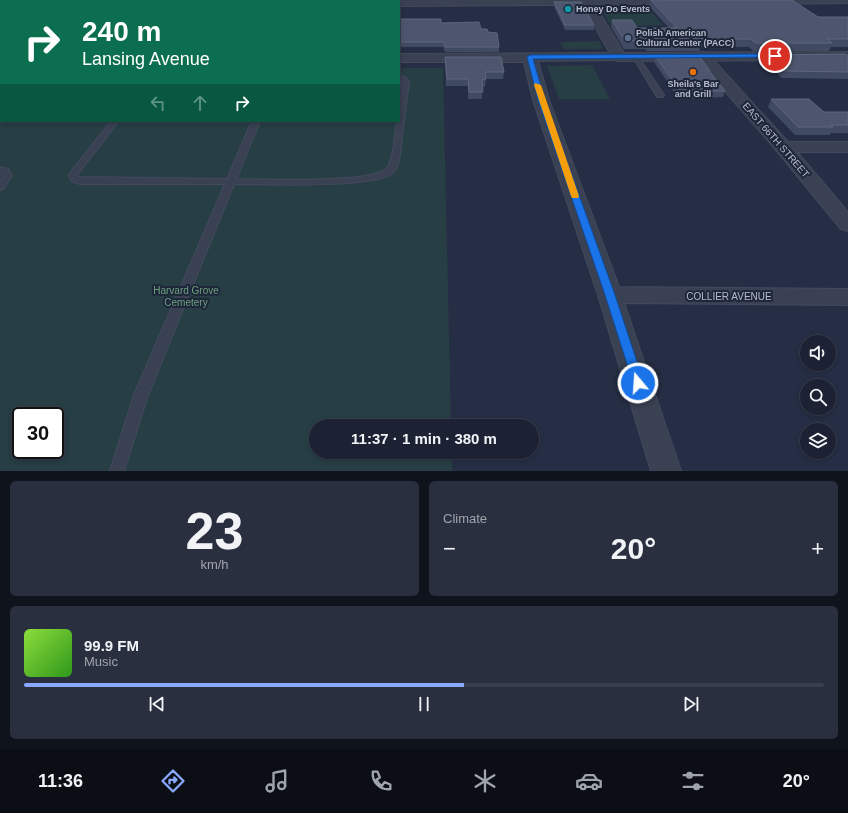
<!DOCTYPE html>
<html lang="en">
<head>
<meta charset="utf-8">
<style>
	:root { --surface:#1c2233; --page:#292f3f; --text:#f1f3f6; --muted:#a0a4ac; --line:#3a3f4e; --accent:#8aa8ff }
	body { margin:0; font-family:Helvetica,sans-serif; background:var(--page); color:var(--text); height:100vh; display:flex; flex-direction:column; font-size:15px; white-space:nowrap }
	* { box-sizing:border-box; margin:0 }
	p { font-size:13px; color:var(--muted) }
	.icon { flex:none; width:22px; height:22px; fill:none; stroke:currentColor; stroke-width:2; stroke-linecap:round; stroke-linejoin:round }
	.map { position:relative; height:471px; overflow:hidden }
	.side { display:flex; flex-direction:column; gap:10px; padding:10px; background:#0f131c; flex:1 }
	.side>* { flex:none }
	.top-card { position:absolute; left:0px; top:0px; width:400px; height:122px; box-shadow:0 2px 6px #0003,0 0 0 1px var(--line); background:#0b6e4f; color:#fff; overflow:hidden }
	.buttons { position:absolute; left:800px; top:335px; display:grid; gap:8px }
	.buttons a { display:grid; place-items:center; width:36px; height:36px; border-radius:50%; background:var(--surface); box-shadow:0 2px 6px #0003,0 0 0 1px var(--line); font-size:20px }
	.speed { position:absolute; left:12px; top:407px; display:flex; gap:8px; font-size:20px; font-weight:700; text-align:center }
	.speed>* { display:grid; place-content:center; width:52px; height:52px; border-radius:50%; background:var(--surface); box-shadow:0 2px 6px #0003,0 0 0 1px var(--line); line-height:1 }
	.speed .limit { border:2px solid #111; border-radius:6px; background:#fff; color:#111 }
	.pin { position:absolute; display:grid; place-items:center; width:34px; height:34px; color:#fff; margin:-17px; border:2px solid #fff; border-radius:50%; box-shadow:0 1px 4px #0007 }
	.me { position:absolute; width:44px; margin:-22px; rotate:342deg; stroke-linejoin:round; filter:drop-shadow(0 0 3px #0008) }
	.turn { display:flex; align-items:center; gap:14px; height:84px; padding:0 16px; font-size:18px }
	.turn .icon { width:52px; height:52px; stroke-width:2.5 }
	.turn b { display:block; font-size:28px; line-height:34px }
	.lanes { display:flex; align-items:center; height:38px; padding:0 16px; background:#0003; justify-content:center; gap:20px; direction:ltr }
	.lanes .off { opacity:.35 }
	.big { font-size:30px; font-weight:700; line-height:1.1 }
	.side .widget { flex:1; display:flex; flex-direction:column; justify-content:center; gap:6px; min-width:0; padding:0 14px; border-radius:6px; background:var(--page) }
	.side .dial { align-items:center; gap:0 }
	.dial b { font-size:52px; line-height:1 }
	.song { display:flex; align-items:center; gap:12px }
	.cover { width:48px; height:48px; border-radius:6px; background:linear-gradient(135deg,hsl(90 70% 55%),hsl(110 70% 35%)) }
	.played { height:4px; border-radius:2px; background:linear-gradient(90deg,var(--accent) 55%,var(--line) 55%) }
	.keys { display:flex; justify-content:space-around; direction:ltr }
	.heat { display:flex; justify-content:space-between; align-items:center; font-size:22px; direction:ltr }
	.side .tiles { flex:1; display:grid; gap:10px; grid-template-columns:1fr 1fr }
	.widget:last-child { grid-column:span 2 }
	.trip { position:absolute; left:309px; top:419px; width:230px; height:40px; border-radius:20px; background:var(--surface); box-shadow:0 2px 6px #0003,0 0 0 1px var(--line); font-weight:700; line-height:40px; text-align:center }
	.dock { display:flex; height:64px; justify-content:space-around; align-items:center; background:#0b0e14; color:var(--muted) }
	.dock .icon { width:28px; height:28px }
	.dock .on { color:var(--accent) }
	.dock b { font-size:18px; color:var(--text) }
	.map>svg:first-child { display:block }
	.green { fill:#273e45; fill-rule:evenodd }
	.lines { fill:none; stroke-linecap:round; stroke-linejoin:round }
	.service-casing { stroke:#434a5d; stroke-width:2 }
	.minor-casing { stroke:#434a5d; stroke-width:2 }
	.tertiary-casing { stroke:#434a5d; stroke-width:2 }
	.service { fill:#394153; fill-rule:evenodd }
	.minor { fill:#394153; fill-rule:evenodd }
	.tertiary { fill:#394153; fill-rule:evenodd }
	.wall { fill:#404a62 }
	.building { fill:#4d566e; stroke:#5d667c }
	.route { fill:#1a73e8; stroke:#114b97 }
	.slow { fill:#f59e0b }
	.culture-dot { fill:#0f9aa8; stroke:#1e2639; stroke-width:1.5 }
	.service-dot { fill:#5c6f8a; stroke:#1e2639; stroke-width:1.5 }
	.food-dot { fill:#e8710a; stroke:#1e2639; stroke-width:1.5 }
	.labels { text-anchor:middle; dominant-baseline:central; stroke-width:4; stroke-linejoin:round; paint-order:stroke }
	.far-poi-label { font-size:9px; font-weight:bold; fill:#b7bccd; stroke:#1e2639; text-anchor:start }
	.street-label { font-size:10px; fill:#b7bccd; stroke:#1e2639 }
	.park-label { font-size:10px; fill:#6ca07e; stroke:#1e2639 }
</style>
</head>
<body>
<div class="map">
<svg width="848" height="471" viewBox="0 0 848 471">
	<rect width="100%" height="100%" fill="#252e44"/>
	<path class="green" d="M601,5h44l18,20 -51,2 -13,-21z
		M599,41l4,7 -2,1h-37l-4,-7z
		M592,65l18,34h-51l-12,-33z
		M399,68h44l8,358h-135v26h136v19h-452v-402l1,52h398zM21,416h34v34h-34z"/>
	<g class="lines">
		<g class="service-casing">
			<path id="service" d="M634,56h4l26,39 -1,2h-6l-24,-40z
				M399,76l6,1 4,4 -10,80c-1,3 -3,8 -5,11 -16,17 -133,12 -160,12l-86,211 -24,76h-14l24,-76 91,-211h-145l-9,-3 -2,-6 1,-2 41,-52h8l-42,54 1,2 149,2 25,-58h8l-24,58c25,0 138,5 151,-11 7,-8 8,-35 10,-47h2v-16l3,-24 -3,-1z
				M0,167l8,2 4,7 -9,13 -3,1v-9l4,-5 -4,-3z"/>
		</g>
		<g class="minor-casing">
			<path id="minor" d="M397,0h286l1,1 -2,2 -4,1 -279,2v-5h-4z
				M761,0h87v3l-82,1 -4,-1z
				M0,2h1v6h-1z
				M702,52l5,1 81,89h60v10h-51l51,60v19l-7,-2 -64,-78 -80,-92 -2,-3 2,-3z
				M619,53l5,1 2,3 -2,3 -86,1 11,39 70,187 229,2v16l-224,-2 57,168h-30l-53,-176 -65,-195 -9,-38h-125v-8z
				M0,56h1v8h-1z"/>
		</g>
		<g class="tertiary-casing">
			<path id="tertiary" d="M580,0h12l32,53 224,-1v8l-229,1 -5,-1 -2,-3z"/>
		</g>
		<use href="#service" class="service"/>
		<use href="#minor" class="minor"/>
		<use href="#tertiary" class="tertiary"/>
	</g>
	<path class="wall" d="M650,0h142l26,17h30v30h-17l-2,4h-76l-4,-4h-49l-1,4h-52l-2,-2h-21l-13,-22 1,-7 25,8h32l-20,-22z
		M554,2l40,23v5h-29l-11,-24z
		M399,19l42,4 47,9 11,15v5h-54l-2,-5h-44z
		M767,55l81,1v23l-66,-1 -17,-16z
		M655,56l55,15v2l15,18 -2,6 -44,2 -25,-37z
		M445,57l59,15 -1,7h-17l-1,8h-3v12h-14v-13h-22z
		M771,99l53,13h24v21h-17l-1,2h-35l-27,-28z"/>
	<path class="building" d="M651,0h141l26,17h30v22h-21l5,4h-76l-5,-4h-51v5h-52l-2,-3h-21l-13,-21h20l5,8h40z
		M554,2h27l13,23h-29z
		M0,5h1v41h-1z
		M399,19h42v4l38,-1 2,7h6l1,3 9,1 2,14h-54l-1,-5h-45z
		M846,54l2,2v16l-63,-1 -18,-16z
		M655,56h44l11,15h-1l16,20 -44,1z
		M445,57h56l3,15h-19l1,7 -4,1 1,12h-14l-1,-13h-21z
		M771,99h38l15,13h24v13h-17l2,2h-35z"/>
	<path class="route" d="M775,54l2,1v2l-244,2 12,41 70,195 29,88 -2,3 -4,2 -4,-2 -29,-91 -67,-195 -11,-43 3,-2z"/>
	<path class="slow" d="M535,83l6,2 38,111 -1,2h-6l-1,-2 -37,-111z"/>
	<circle class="culture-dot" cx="568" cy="9" r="4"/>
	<circle class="service-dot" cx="628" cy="38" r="4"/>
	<circle class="food-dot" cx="693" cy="72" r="4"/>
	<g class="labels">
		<g class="far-poi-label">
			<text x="576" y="9">Honey Do Events</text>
			<text x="636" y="33">Polish American<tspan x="636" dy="10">Cultural Center (PACC)</tspan></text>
			<text x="693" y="84" text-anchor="middle">Sheila's Bar<tspan x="693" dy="10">and Grill</tspan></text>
		</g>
		<g class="street-label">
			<text transform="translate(776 140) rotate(49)">EAST 66TH STREET</text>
			<text x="729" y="296">COLLIER AVENUE</text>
		</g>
		<g class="park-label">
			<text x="186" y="290">Harvard Grove<tspan x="186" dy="12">Cemetery</tspan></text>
		</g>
	</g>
</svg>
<div class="buttons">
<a><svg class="icon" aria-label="sound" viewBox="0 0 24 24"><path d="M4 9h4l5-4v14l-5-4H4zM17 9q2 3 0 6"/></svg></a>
<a><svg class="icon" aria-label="search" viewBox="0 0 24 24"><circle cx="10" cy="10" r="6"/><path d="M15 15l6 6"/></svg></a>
<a><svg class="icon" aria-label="layers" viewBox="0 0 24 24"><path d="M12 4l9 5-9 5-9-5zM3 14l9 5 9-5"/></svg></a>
</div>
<div class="speed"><div class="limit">30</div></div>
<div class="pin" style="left:775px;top:56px;background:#d93025"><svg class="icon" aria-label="arrive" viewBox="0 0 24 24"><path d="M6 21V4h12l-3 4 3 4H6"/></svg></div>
<svg class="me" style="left:638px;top:383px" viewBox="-20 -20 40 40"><circle r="17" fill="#1a73e8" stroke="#fff" stroke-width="3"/><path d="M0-11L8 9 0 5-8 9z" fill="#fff"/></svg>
<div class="trip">11:37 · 1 min · 380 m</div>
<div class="top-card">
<div class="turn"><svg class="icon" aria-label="right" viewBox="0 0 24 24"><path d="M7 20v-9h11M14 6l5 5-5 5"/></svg><div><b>240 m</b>Lansing Avenue</div></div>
<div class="lanes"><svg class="icon off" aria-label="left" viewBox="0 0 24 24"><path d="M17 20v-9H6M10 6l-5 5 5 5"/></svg><svg class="icon off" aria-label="ahead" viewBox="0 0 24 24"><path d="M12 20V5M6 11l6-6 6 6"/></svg><svg class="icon" aria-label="right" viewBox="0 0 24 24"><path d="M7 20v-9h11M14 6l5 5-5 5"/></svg></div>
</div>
</div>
<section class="side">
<div class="tiles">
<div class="widget dial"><b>23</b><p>km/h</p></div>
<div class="widget"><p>Climate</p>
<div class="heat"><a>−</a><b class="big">20°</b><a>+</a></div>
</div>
<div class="widget">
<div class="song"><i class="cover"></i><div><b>99.9 FM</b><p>Music</p></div></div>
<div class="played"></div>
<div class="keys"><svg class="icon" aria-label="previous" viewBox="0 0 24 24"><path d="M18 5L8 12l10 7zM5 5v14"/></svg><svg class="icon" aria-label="pause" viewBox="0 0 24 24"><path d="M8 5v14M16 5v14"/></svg><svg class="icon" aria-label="next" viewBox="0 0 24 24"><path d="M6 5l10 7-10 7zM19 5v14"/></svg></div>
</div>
</div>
</section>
<nav class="dock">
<b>11:36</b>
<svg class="icon on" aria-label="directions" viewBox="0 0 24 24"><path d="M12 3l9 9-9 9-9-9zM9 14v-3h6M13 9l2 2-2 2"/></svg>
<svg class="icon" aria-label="music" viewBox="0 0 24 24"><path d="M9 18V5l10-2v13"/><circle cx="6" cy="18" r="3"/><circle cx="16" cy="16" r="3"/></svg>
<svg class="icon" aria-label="phone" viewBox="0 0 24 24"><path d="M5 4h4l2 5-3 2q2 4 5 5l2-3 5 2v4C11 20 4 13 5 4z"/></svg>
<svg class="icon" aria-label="climate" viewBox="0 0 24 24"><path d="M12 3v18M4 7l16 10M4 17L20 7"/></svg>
<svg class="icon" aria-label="car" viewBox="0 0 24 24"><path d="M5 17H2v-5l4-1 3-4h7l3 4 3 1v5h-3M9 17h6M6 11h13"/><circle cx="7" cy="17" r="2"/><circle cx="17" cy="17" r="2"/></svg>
<svg class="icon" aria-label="filters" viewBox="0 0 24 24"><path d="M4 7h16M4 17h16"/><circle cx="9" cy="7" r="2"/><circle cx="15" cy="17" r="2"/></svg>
<b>20°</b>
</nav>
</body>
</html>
